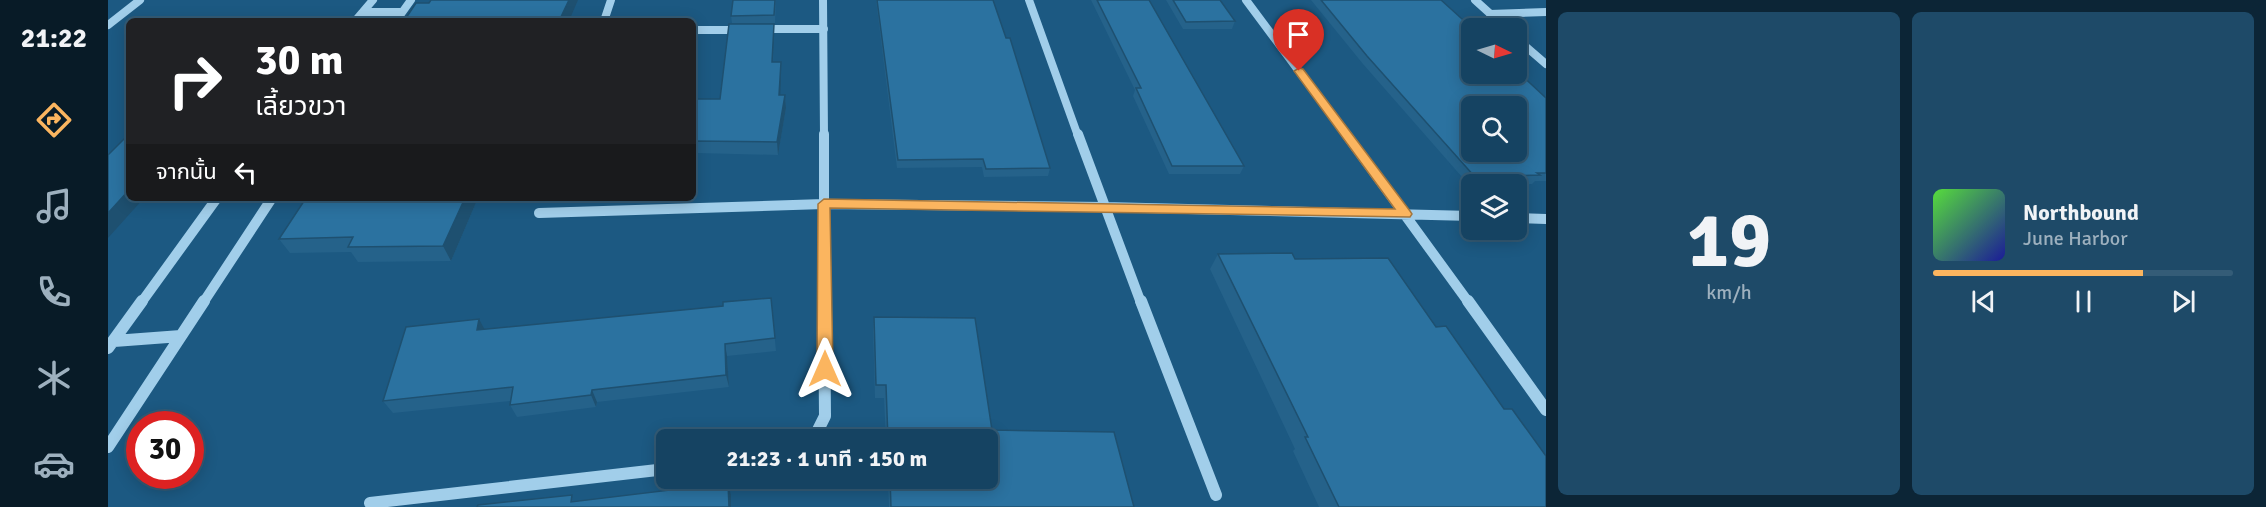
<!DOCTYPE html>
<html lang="th">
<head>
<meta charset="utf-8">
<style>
	:root { --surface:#154362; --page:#1e4a68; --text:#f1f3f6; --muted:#9db0be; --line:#345c77; --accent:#fbb55f }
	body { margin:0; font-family:Signika,"Noto Sans Thai",sans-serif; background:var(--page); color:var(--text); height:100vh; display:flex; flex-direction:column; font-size:22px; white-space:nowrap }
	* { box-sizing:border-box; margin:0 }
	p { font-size:20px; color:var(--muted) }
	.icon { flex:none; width:33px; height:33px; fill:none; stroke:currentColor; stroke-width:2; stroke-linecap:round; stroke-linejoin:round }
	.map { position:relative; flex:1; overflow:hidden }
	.sheet { display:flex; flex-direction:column; gap:12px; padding:12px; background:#0c2536; width:720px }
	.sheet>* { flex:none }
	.top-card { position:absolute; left:18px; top:18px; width:570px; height:183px; border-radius:9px; box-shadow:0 3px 15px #0003,0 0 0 2px var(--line); background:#202124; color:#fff; overflow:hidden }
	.needle { width:39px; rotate:95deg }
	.fabs { position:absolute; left:1353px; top:18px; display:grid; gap:12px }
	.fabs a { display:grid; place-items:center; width:66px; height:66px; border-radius:9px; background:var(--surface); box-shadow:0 3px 15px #0003,0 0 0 2px var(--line); font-size:30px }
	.speed { position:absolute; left:18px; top:411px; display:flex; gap:12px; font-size:30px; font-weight:700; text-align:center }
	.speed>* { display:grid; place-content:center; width:78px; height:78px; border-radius:50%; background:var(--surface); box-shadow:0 3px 15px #0003,0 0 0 2px var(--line); line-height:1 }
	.speed .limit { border:9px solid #d22; background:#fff; color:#111 }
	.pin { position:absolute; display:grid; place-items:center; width:51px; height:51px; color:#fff; margin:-62px -26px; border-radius:50% 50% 50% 0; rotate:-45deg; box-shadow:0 0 6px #0007 }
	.pin .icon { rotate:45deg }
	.me { position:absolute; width:66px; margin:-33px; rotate:0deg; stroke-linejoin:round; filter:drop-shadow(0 0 4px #0008) }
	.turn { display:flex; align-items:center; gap:21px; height:126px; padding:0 30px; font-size:27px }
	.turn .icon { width:78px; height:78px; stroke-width:2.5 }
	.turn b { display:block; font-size:42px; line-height:51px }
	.then { display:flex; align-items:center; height:57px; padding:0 30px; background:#0003; gap:12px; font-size:22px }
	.sheet .widget { flex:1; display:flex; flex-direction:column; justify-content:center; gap:9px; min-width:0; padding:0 21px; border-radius:9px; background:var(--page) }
	.sheet .dial { align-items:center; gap:0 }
	.dial b { font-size:78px; line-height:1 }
	.song { display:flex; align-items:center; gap:18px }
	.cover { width:72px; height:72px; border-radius:9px; background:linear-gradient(135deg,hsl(110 70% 55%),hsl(240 70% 35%)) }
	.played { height:6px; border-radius:3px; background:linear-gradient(90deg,var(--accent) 70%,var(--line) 70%) }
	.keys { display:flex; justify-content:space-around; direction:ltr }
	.sheet .tiles { flex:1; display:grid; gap:12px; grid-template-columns:repeat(2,1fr) }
	.trip { position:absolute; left:548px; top:429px; width:342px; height:60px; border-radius:9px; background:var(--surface); box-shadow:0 3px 15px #0003,0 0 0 2px var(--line); font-weight:700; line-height:60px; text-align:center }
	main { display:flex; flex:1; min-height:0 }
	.menu { display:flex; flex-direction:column; width:108px; justify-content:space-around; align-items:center; background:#081b27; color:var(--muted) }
	.menu .icon { width:42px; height:42px }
	.menu .current { color:var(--accent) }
	.menu b { font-size:27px; color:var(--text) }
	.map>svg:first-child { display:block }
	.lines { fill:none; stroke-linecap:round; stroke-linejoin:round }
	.minor-far2 { stroke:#a1ceea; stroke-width:8 }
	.minor-far1 { stroke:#a1ceea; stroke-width:10 }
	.minor { stroke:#a1ceea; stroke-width:12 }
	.wall { fill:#25628a }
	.shaded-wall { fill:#1e5070 }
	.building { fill:#2b72a0; stroke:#1e5070; stroke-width:1.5; fill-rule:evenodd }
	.route { fill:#fbb55f; stroke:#a3763e; stroke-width:1.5 }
</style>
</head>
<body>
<main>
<nav class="menu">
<b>21:22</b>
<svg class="icon current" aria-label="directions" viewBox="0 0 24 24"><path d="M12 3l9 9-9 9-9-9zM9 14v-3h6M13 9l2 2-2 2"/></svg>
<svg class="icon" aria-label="music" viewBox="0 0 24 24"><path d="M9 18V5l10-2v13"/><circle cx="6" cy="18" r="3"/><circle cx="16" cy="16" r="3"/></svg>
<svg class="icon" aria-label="phone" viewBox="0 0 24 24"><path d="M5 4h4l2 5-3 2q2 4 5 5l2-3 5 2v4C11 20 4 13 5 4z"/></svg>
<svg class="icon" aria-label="climate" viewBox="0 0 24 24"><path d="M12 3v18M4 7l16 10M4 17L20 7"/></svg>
<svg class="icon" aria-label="car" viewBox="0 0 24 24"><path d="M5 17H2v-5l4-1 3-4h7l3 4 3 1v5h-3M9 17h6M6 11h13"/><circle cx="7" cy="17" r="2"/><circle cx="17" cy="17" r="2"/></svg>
</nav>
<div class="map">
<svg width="1438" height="507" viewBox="0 0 1438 507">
	<rect width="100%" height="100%" fill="#1c5982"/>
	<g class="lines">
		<path class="minor-far2" d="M715,0l1,136
			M921,0l49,136
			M1138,0l101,136
			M1367,0l31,28
			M255,12h39
			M1382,14l56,-2
			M247,21l18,-21
			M288,21l15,-21
			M496,21l7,-21
			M0,25l32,-25
			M653,29h63
			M585,30h49
			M1408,38l30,26"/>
		<path class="minor-far1" d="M716,134v169
			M970,134l63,169
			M1238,134l123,169
			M431,213l285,-9 280,3 368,9
			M1408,218l30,1
			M33,303l76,-105
			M95,303l69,-105"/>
		<path class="minor" d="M1033,301l75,194
			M1360,301l78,109
			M6,341l67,-5
			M0,348l34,-47
			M702,440l6,-6 9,-18 -1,-115
			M0,447l96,-146
			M262,503l296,-34"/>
	</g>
	<path class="wall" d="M668,0l-1,23h-43l-1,-7z
		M768,0h117l57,168 -2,8 -64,1 -2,-10 -85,1z
		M983,0h58l95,166 -4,8h-71l-36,-78 2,-6z
		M1058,0h54l15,21 -3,8h-49z
		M1203,0h130l105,98v83h-11l-3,3 -63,1 -106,-121z
		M666,36l-1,26 8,12 -1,21h5l1,13 -8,47 -81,-2 -1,5h-3v-59h27z
		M198,198h172l-27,63 -93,1 -7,-10 -61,1 -11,-14z
		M1110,254l77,5 141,68 68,82 42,98h-227l-26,-56 2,-2 -85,-180z
		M663,298l5,53 -49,5 2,31 -132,15 -1,5 -79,10 -7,-12v-4l-117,12 -10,-12 101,-72 239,-23z
		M766,317l118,113 142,77h-245l-1,-29h99v-38h-101l-2,-42h-9l-2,-68z"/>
	<path class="shaded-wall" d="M461,0h9l-9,21h-10z
		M666,24v12l-2,38v-12z
		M673,62v12l-1,34 -1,-13z
		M677,95l1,13 -8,47 -1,-13z
		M587,141l2,12 -1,5 -2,-12z
		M21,190v8h15l-36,40v-25z
		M357,198h13l-27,63 -8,-15z
		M371,319l7,13 -9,-2z
		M617,344l2,12 2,31 -3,-12z
		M484,390l5,12 -1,5 -5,-12z
		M620,483l3,12v12h-2z"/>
	<path class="building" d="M323,0h138l-10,21h-155l12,-18h13z
		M625,0h42l-1,15 -43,1z
		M769,0h116l13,38h4l40,130 -64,1 -3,-10 -85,1z
		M989,0h52l95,166h-72l-36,-78h5z
		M1065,0h47l15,21 -49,1z
		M1213,0h120l31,28v46h44v-4l30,28v75h-9l3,2 -65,2 -108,-121zM1364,106h44v46h-44z
		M621,24h45l-2,38h9l-2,33h6l-8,47 -82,-1 -2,5v-47h27z
		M21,134v56l-21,23v-58z
		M198,198h159l-22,48 -95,1 5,-10 -74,2z
		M1184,253l3,6 93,-1 48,69 10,-1 58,83h8l34,47v51h-207l-34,-70h3l-90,-183z
		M663,298l4,40 -50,6 1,31 -134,15 -1,5 -81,10 3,-18 -130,14 23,-74 73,-8 -2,11 246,-24v-4z
		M766,317l101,1 17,112 122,2 20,75h-243l-1,-29h97v-38h-99l-2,-55h-10z
		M620,483l1,24h-252l1,-2 94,-10 -1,7z"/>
	<path class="route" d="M1191,68l4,1 107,142 2,3 -2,3 -580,-9 3,161 -3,4 -5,2 -6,-2 -2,-4 1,-165 6,-5 571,10 -101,-138z"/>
</svg>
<div class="fabs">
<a><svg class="needle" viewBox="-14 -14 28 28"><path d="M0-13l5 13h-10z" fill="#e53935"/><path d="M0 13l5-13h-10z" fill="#9db0be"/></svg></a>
<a><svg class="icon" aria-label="search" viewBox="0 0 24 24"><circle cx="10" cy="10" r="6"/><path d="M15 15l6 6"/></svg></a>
<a><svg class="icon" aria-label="layers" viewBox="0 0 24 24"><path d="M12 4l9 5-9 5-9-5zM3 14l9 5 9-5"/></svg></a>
</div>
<div class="speed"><div class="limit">30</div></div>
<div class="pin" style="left:1191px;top:71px;background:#d93025"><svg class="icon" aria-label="arrive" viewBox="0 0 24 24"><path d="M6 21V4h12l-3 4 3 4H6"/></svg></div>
<svg class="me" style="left:717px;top:369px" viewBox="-20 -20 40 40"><path d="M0-17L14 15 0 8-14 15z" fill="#fbb55f" stroke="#fff" stroke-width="4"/></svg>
<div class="trip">21:23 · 1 นาที · 150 m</div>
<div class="top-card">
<div class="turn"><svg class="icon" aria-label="right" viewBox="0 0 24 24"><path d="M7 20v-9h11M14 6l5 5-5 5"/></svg><div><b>30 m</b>เลี้ยวขวา</div></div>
<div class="then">จากนั้น<svg class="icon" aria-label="left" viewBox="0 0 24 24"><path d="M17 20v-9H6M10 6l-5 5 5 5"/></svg></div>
</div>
</div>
<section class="sheet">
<div class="tiles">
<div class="widget dial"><b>19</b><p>km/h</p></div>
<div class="widget">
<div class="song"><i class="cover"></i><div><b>Northbound</b><p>June Harbor</p></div></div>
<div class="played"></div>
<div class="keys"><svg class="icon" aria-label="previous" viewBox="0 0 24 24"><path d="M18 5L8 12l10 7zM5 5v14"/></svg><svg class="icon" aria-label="pause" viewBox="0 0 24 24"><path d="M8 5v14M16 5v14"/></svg><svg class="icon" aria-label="next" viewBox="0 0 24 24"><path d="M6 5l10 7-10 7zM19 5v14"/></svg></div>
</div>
</div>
</section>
</main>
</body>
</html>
